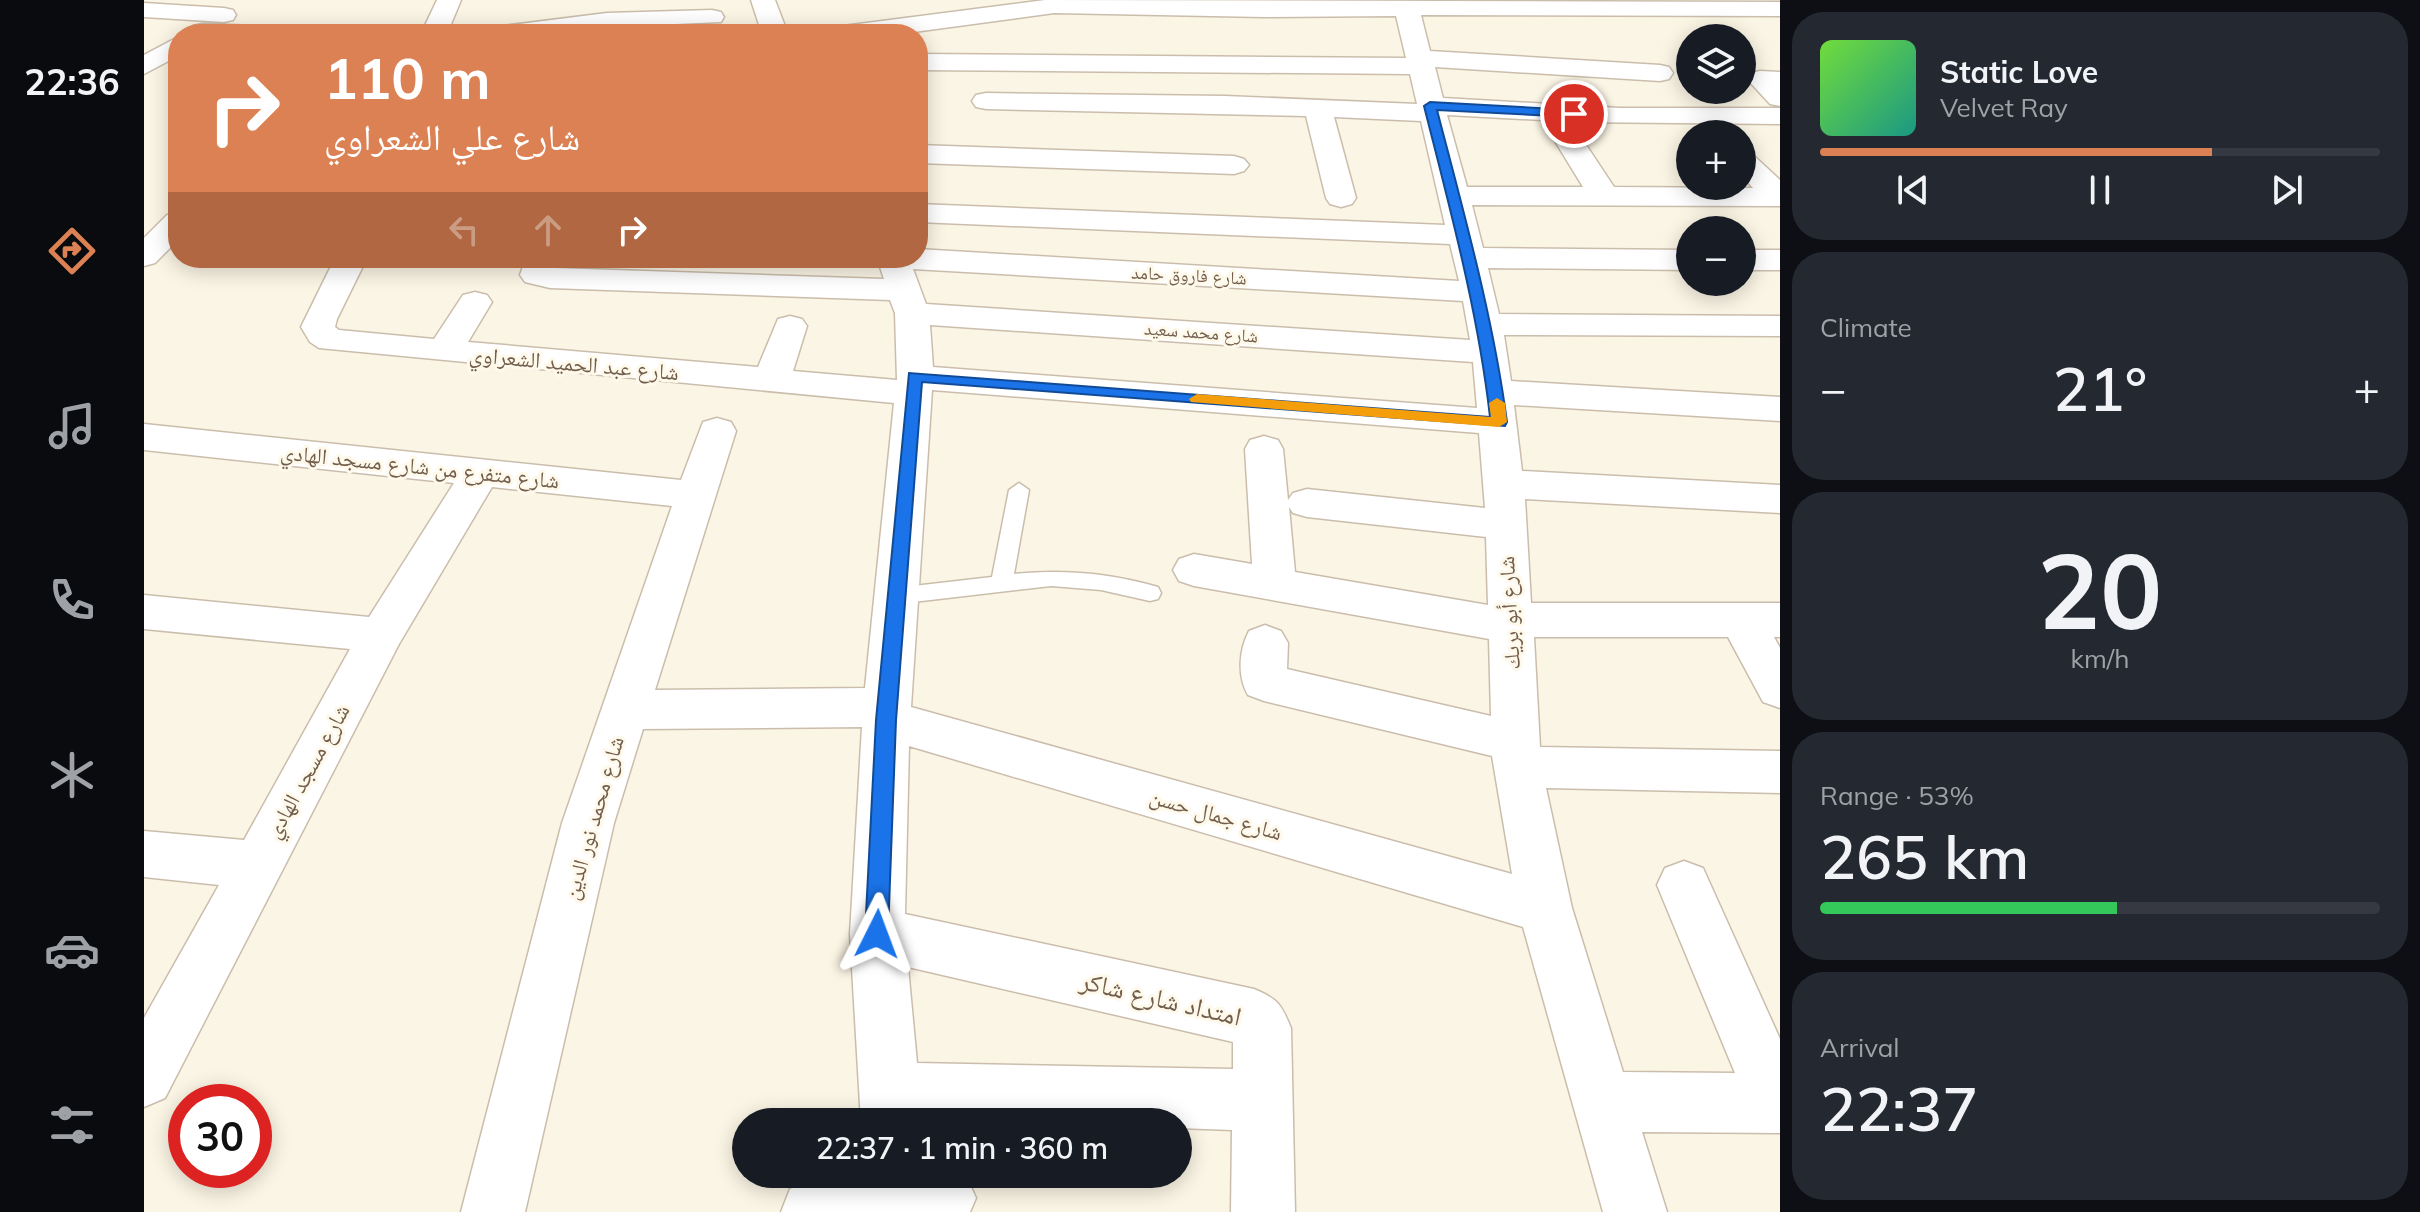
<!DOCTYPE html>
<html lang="en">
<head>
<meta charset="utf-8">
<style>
	:root { --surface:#171b24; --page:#242831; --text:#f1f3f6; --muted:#9ea1a6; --line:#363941; --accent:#dc8153 }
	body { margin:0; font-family:Mulish,"Noto Naskh Arabic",sans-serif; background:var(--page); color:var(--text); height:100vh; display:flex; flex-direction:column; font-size:30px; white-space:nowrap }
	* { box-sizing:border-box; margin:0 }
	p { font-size:26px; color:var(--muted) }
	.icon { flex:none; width:44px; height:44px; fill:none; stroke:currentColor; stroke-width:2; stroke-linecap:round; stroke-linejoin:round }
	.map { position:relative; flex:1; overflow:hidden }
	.sheet { display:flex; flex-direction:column; gap:12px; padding:12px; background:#0d0f14; width:640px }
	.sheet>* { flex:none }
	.hud { position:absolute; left:24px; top:24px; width:760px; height:244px; border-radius:32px; box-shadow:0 4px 20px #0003; background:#dc8153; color:#fff; overflow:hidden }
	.controls { position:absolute; left:1532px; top:24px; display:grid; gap:16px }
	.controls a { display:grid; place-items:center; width:80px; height:80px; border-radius:50%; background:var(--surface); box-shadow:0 4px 20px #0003; font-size:40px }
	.speed { position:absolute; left:24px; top:1084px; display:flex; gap:16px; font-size:40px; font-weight:700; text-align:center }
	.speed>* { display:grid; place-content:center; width:104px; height:104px; border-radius:50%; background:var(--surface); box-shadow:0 4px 20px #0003; line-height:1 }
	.speed .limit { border:12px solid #d22; background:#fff; color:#111 }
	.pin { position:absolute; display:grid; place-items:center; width:68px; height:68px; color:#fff; margin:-34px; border:4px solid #fff; border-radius:50%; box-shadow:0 2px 8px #0007 }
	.me { position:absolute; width:88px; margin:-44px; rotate:3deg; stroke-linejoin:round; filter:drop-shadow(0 0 6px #0008) }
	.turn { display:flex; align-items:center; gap:28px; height:168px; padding:0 24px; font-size:36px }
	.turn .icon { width:104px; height:104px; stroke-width:2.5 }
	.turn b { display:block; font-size:56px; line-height:68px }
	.lanes { display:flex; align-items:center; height:76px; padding:0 24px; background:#0003; justify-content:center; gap:40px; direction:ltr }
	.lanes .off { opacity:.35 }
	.big { font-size:60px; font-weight:600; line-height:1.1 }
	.sheet .card { flex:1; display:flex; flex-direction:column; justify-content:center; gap:12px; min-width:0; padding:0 28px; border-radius:32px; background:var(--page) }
	.sheet .dial { align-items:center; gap:0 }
	.dial b { font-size:104px; line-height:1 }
	.song { display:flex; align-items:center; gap:24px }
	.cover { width:96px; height:96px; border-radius:12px; background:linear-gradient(135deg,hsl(100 70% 55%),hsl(170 70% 35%)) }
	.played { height:8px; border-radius:4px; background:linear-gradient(90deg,var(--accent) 70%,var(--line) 70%) }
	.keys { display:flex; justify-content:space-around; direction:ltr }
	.heat { display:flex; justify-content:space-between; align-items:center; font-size:44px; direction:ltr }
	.charge { height:12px; border-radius:6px; background:linear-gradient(90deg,#34c759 53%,var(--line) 0) }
	.trip { position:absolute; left:588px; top:1108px; width:460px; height:80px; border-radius:40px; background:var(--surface); box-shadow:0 4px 20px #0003; font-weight:600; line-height:80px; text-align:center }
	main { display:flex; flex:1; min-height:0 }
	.menu { display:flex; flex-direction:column; width:144px; justify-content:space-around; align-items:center; background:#090b0e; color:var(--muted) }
	.menu .icon { width:56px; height:56px }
	.menu .current { color:var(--accent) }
	.menu b { font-size:36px; color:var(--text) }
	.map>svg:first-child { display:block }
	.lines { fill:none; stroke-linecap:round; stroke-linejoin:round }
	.lane-casing { stroke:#cbbdac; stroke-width:3 }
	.street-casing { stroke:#cbbdac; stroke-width:3 }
	.lane { fill:#fff; fill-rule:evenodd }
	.street { fill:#fff; fill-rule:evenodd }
	.route { fill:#1a73e8; stroke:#114b97; stroke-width:2 }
	.slow { fill:#f59e0b }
	.labels { text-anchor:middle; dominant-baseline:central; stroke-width:6; stroke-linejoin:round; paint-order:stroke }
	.far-street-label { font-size:18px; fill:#725e4c; stroke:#fef9eb }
	.street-label { font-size:22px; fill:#725e4c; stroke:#fef9eb }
	.near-street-label { font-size:26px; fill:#725e4c; stroke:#fef9eb }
</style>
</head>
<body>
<main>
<nav class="menu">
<b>22:36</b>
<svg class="icon current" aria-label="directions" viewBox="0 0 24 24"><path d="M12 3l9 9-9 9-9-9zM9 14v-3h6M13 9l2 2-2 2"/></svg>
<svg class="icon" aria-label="music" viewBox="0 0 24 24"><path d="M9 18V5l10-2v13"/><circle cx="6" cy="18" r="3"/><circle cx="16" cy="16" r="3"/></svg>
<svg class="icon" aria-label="phone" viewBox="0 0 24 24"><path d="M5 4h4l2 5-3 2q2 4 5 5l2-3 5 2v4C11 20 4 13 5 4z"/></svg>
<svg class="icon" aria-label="climate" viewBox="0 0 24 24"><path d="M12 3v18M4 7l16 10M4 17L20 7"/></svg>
<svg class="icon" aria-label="car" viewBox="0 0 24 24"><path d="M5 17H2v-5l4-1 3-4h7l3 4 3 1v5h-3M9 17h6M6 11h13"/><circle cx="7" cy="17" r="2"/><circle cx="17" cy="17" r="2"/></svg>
<svg class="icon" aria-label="filters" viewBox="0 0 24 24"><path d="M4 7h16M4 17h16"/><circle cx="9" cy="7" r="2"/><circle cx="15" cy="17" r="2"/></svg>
</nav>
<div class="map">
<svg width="1636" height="1212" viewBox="0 0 1636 1212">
	<rect width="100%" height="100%" fill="#fbf5e5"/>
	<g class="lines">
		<g class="lane-casing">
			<path id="lane" d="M875,483l10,7 -15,84c49,-5 96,-1 144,13l3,6 -3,6 -8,2 -49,-11 -50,-4 -155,18 -8,-2 -3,-6 3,-6 8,-2 96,-11 17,-87z"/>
		</g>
		<g class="street-casing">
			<path id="street" d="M293,0h24l-14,34h-26z
				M607,0h24l13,34h-26z
				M901,0l735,2v14l-359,-1 9,36 230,14 9,2 4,6 -4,6 -9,2 -225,-14 8,31 177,10h160v16l-209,-2 43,65 139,1 -11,-12v-25l10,3 28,26v26l-308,-1 11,43 207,2v20l-202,-2 11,46 281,2v20l-276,-1 7,46 269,16v24l-266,-16 8,66 258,14v28l-255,-14 6,104h249v34h-6l6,11v60l-17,-6 -35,-65h-194l6,110 240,4v42l-234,-5 26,120 51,164 112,1 -78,-188 8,-17 19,-7 19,7 77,171v94l-138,-1 25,80h-64l-80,-285 -614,-181 -4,168 349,75c24,10 27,15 37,39l4,184h-64l1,-82 -54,-2v-6h-317l-11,-188 12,-207 -219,2 -29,94 -89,389h-64l101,-389 110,-317 -180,-19 -93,157 -234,454 -21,9v-89l75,-133 -75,-8v-46l100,9 106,-191 -206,-20v-34l225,22 85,-134 -310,-33v-26l537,56 22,-58 14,-4 14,4 5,9 -81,259 210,-2 29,-285 -575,-55 -9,-6 -9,-15 34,-69h32l-30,61 -2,8 4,3 95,9 29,-44 12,-3 12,3 5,7 -24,40 290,25 20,-48 12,-3 12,3 5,7 -14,45 104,9 -2,-67 -5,-13 -340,-12 -25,-6 -5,-7 6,-17h32l-3,10 329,11 -7,-21h41v-9l541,32 -9,-37 -532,-22v-18l527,21 -24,-104 -87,-4 22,81 -4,6 -11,3 -11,-3 -4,-6 -20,-82 -320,-7 -10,-2 -4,-6 4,-6 10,-2 239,3 192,8 -7,-30 -492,-4v-16l488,4 -10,-42 -132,1 -210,-4 -155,21h-69l4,-5 9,-3zM1303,115l95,5 41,67h-116zM769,269l550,32 7,39 -544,-36zM786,325l543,37 4,46 -544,-41zM788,390l547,43 6,75 -178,-19 -14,4 -5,7 -5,-51 -5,-9 -14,-4 -14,4 -5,9 7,115 -58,-10 -15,5 -6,11 6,11 15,5 295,53 2,77 -204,-47 1,-26 -7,-12 -16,-6 -16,6c-10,19 -12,45 -1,64l16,6 228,55 20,118 -601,-167zM1145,507l4,6 14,4 179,20 2,68 -193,-33zM764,967l325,75v27l-316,-6z
				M0,3l80,5 9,2 3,5 -3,5 -9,2 -80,-5z
				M568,10l9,2 3,5 -3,5 -114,5 -49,7h-68l4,-5 9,-3 104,-13z
				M58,24l56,2 9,3 4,5h-79l-2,-3 3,-5z
				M34,37v19l-34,18v-19z
				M1616,71l20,1v34l-10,-2 -23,-25 4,-6z
				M774,145l316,11 10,3 5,6 -5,6 -10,3 -316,-11z
				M34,213v27l-23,23 -11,3v-28l23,-23z
				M1598,250h38v20h-38z
				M726,1174h93l3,2 10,22 -6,14h-189l9,-23 23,-9z"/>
		</g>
		<use href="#lane" class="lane"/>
		<use href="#street" class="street"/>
	</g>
	<path class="route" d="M1286,102l144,8 6,4 -6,3 -137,-7c27,104 56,206 70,312l-2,4 -583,-44 -26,338 -8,214 -3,8 -8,3 -8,-3 -4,-8 11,-214 33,-347 581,44c-12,-106 -40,-208 -66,-311z"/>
	<path class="slow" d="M1053,394l294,23 -2,-14 8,-5 8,5 2,19 -8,5 -308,-25 -2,-3z"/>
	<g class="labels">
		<g class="far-street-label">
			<text transform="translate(1045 275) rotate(3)">شارع فاروق حامد</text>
			<text transform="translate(1057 332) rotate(4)">شارع محمد سعيد</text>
		</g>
		<g class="street-label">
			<text transform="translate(430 363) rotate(5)">شارع عبد الحميد الشعراوي</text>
			<text transform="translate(276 466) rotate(6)">شارع متفرع من شارع مسجد الهادي</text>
			<text transform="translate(1365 613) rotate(-93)">شارع أبو بريك</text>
			<text transform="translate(163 771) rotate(-61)">شارع مسجد الهادي</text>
			<text transform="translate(1072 814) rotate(16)">شارع جمال حسن</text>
			<text transform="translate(449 818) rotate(-74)">شارع محمد نور الدين</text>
		</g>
		<g class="near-street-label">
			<text transform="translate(1017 998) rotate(13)">امتداد شارع شاكر</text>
		</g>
	</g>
</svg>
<div class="controls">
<a><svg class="icon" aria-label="layers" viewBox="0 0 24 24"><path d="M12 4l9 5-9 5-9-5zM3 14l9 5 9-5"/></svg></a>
<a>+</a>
<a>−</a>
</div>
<div class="speed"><div class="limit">30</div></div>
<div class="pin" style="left:1430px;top:114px;background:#d93025"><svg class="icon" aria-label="arrive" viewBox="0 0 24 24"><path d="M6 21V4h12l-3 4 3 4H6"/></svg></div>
<svg class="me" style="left:733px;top:934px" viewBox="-20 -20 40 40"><path d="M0-17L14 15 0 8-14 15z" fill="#1a73e8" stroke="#fff" stroke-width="4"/></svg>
<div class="trip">22:37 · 1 min · 360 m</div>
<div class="hud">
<div class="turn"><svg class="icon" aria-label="right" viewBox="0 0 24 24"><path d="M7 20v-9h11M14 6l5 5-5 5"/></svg><div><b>110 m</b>شارع علي الشعراوي</div></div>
<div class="lanes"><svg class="icon off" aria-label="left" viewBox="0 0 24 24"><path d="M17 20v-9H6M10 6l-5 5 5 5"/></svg><svg class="icon off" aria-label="ahead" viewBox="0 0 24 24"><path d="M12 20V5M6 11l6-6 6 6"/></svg><svg class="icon" aria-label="right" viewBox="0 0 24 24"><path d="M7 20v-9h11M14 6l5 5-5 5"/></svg></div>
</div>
</div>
<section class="sheet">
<div class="card">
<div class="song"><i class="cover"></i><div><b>Static Love</b><p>Velvet Ray</p></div></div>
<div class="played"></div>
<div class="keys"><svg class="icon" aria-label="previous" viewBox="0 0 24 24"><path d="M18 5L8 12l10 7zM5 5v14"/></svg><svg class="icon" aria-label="pause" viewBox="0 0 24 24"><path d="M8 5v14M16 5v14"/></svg><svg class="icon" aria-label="next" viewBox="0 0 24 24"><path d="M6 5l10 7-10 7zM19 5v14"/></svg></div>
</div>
<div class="card"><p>Climate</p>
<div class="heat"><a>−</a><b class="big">21°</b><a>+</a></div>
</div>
<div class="card dial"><b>20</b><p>km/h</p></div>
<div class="card"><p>Range · 53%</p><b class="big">265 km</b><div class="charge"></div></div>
<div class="card"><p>Arrival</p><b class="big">22:37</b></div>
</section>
</main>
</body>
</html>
